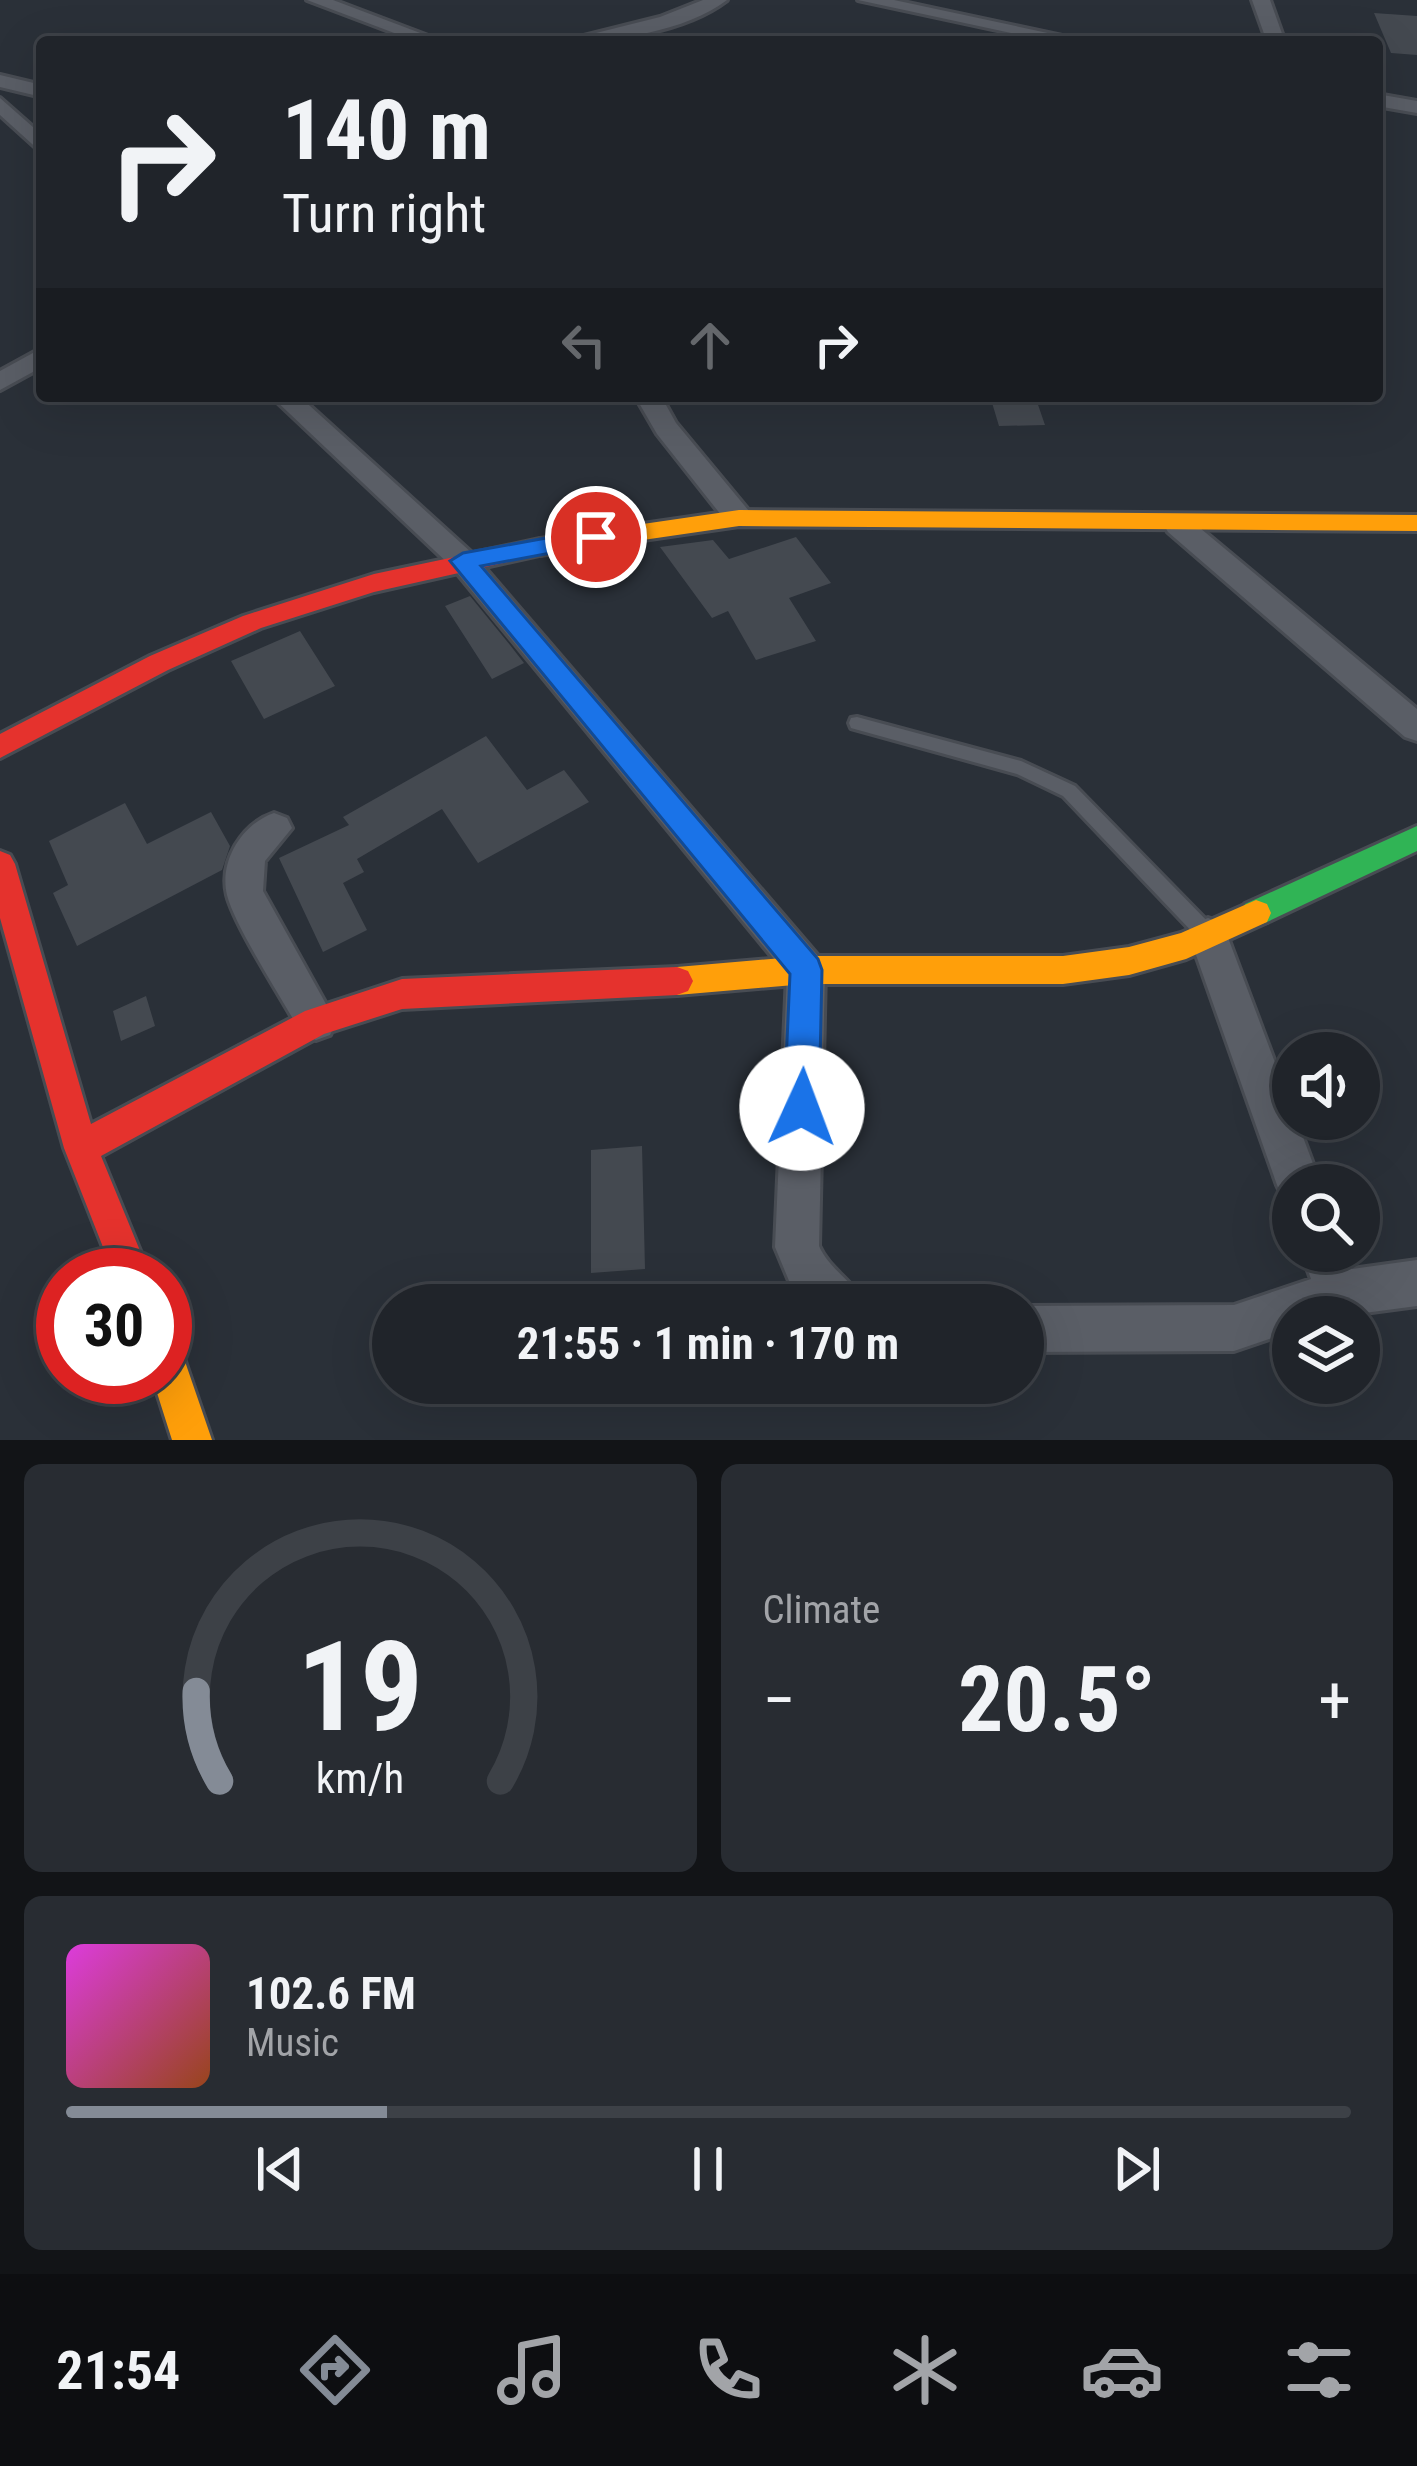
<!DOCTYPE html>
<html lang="en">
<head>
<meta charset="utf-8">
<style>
	:root { --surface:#20242a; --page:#282c32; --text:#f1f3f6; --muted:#a2a4a8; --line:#3d4147; --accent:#848b96 }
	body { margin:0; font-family:"Roboto Condensed",sans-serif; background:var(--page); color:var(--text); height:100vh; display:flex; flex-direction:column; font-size:45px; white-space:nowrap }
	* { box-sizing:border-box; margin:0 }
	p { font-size:39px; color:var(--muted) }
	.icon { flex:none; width:66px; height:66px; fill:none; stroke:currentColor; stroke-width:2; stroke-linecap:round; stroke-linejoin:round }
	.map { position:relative; height:1440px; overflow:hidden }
	.details { display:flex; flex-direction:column; gap:24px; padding:24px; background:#121417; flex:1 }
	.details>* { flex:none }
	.banner { position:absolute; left:36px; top:36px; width:1347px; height:366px; border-radius:12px; box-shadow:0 12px 48px #0002,0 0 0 3px var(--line); background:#20242a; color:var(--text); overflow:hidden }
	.tools { position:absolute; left:1272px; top:1032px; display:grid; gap:24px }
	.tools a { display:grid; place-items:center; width:108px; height:108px; border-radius:50%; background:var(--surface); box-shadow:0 12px 48px #0002,0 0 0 3px var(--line); font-size:60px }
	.speed { position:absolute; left:36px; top:1248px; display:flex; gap:24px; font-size:60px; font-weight:700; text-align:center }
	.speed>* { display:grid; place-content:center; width:156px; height:156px; border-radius:50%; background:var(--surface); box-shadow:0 12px 48px #0002,0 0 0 3px var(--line); line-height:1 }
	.speed .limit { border:18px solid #d22; background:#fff; color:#111 }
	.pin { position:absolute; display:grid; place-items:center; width:102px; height:102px; color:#fff; margin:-51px; border:6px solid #fff; border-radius:50%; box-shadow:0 3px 12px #0007 }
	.me { position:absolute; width:132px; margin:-66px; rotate:2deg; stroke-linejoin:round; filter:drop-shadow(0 0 9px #0008) }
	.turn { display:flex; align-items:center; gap:42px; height:252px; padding:0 48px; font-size:54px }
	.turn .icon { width:156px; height:156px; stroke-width:2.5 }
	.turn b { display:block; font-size:84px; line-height:102px }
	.lanes { display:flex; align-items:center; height:114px; padding:0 48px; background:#0003; justify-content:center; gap:60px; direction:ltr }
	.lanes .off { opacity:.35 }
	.big { font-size:90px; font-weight:700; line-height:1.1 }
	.details .card { flex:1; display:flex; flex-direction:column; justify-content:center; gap:18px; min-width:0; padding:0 42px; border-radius:18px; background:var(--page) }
	.details .dial { align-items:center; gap:0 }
	.dial svg { height:312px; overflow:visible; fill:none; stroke:var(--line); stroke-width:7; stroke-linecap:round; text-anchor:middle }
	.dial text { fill:var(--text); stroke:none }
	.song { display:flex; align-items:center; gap:36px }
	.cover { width:144px; height:144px; border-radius:18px; background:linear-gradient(135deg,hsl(300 70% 55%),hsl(20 70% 35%)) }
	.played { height:12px; border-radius:6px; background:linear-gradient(90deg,var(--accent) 25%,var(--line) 25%) }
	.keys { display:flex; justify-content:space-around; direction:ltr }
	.heat { display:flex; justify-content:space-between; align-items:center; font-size:66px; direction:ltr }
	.details .tiles { flex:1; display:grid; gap:24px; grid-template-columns:1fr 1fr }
	.card:last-child { grid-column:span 2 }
	.trip { position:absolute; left:372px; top:1284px; width:672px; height:120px; border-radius:60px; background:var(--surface); box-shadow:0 12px 48px #0002,0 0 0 3px var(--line); font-weight:700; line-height:120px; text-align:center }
	.dock { display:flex; height:192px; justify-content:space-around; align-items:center; background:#0d0e11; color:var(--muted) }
	.dock .icon { width:84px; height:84px }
	.dock .selected { color:var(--accent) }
	.dock b { font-size:54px; color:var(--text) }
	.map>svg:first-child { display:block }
	.building { fill:#444950 }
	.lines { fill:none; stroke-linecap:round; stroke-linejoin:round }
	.lane-casing { stroke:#484c53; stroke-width:6 }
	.street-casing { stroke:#484c53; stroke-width:6 }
	.fast-casing { stroke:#484c53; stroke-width:6 }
	.slow-casing { stroke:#484c53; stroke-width:6 }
	.jam-casing { stroke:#484c53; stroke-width:6 }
	.lane { fill:#5a5e66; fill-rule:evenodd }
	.street { fill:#5a5e66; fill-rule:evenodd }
	.fast { fill:#30b455; fill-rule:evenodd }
	.slow { fill:#ff9f0a; fill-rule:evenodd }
	.jam { fill:#e5322d; fill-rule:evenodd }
	.route { fill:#1a73e8; stroke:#114b97; stroke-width:3 }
</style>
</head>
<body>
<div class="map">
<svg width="1417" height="1440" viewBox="0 0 1417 1440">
	<rect width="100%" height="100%" fill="#2a3038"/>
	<path class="building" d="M1374,13l43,3v39l-26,-2z
		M990,396h45l10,29 -46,1z
		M796,537l35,46 -42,15 27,43 -60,19 -28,-49 -16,7 -52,-71 53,-7 16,19z
		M470,596l40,49 14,18 -32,16 -47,-73z
		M300,631l35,55 -71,33 -33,-58z
		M486,736l41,54 37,-20 25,32 -111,61 -36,-54 -85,50 7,13 -21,11 24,47 -44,22 -44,-94 70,-33 -6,-8z
		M125,803l22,41 64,-32 19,34 -8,24 -145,76 -24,-53 15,-8 -19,-44z
		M146,996l9,30 -34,15 -8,-30z
		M642,1146l3,123 -54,4v-123z"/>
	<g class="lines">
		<g class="lane-casing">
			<path id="lane" d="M857,717l164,44 54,25 137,140 2,6 -2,6 -7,2 -7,-2 -135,-142 -46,-22 -166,-46 -2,-5 2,-5z"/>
		</g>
		<g class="street-casing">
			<path id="street" d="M307,0h26l111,42h-26z
				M703,0h24c-42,32 -115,42 -167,42l100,-25z
				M858,0h36l196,42h-37z
				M1252,0h18l15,42h-18z
				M0,75l42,10v12l-42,-10z
				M1377,94l40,7v12l-40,-7z
				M0,98l42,37v18l-42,-38z
				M42,348v19l-42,23v-19z
				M271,396h28l174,158 347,404 5,12 -6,276c11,25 35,34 45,59h-60l-7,-5 -22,-53 12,-272 -334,-407z
				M635,396h26l15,27 73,88 4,7 -4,7h-20l-72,-91z
				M1178,515l10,3 229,191v32l-12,-4 -237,-205 -4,-7z
				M274,813l13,5 5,10 -27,33 -2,30 73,131 -6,13 -14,5 -14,-5c-18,-34 -67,-108 -75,-140 -8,-34 15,-71 47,-82z
				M1208,918l13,5 6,12 94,250h-28v19l-9,-4 -7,-15 -88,-250 6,-12z
				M1301,1251h44l7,18 65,-9v46l-83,11h-41v14l-59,20 -211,1v-46l211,-1 77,-26z"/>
		</g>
		<g class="fast-casing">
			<path id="fast" d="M1417,826v25l-150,71 -11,4 -11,-4 -4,-9 4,-9z"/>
		</g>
		<g class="slow-casing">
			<path id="slow" d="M739,510l678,5v16l-678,-5 -199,29 -12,-8 12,-8z
				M1256,900l11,4 4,9 -4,9 -81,37 -57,16 -66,9h-257l-129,11 -11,-4 -5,-10 5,-10 11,-4 129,-11h257l66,-9 52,-14z
				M165,1339l14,5 33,96h-40l-20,-63h13z"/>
		</g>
		<g class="jam-casing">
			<path id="jam" d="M540,539l8,2 4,6 -4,6 -174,39 -113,36 -93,42 -168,88v-24l150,-78 93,-40 131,-42z
				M0,851l10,4 5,9 76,260 214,-113 97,-32 275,-12 11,4 5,10 -5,10 -11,4 -275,14 -78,25 -223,122 49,119h-36l-50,-127 -64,-230z"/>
		</g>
		<use href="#lane" class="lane"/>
		<use href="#street" class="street"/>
		<use href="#fast" class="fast"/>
		<use href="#slow" class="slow"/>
		<use href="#jam" class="jam"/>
	</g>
	<path class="route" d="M596,529l12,8 -4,6 -123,23 337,393 4,11 -3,138 -5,12 -12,5 -13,-5 -5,-12 6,-134 -340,-413 13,-8z"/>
</svg>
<div class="tools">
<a><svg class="icon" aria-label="sound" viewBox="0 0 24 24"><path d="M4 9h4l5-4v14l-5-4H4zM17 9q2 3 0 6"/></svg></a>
<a><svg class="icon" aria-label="search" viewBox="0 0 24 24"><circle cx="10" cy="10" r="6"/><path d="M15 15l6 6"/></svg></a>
<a><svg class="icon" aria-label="layers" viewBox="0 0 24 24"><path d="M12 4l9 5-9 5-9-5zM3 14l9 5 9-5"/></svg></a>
</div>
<div class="speed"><div class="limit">30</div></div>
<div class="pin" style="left:596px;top:537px;background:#d93025"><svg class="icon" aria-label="arrive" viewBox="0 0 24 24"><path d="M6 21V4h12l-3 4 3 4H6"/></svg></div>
<svg class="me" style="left:802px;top:1108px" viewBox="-20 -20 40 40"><circle r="19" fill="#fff"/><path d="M0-13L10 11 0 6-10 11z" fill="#1a73e8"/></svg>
<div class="trip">21:55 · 1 min · 170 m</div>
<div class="banner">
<div class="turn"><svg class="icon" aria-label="right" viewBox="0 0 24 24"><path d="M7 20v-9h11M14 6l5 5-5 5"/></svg><div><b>140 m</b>Turn right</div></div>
<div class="lanes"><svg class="icon off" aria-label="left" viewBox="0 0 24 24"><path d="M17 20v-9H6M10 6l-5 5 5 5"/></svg><svg class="icon off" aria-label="ahead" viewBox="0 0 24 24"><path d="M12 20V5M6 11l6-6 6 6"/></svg><svg class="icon" aria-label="right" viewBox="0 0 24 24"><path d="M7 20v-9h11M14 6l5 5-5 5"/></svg></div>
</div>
</div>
<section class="details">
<div class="tiles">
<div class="card dial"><svg viewBox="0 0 100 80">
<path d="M14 69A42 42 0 1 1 86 69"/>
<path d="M14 69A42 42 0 0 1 8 46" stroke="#848b96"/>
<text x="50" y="56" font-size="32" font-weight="700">19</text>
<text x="50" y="72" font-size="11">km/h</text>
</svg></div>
<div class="card"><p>Climate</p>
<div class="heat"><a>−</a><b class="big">20.5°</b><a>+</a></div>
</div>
<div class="card">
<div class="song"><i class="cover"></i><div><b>102.6 FM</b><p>Music</p></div></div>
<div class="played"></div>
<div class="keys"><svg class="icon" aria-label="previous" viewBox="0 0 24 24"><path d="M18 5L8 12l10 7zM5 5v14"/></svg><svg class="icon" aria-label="pause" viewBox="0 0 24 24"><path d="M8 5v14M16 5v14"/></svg><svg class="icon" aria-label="next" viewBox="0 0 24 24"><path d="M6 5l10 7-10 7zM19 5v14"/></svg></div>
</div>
</div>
</section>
<nav class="dock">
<b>21:54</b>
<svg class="icon selected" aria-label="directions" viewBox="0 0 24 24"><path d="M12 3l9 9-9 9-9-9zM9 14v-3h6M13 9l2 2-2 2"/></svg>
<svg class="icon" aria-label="music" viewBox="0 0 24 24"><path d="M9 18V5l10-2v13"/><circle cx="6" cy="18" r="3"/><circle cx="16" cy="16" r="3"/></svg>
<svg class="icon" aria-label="phone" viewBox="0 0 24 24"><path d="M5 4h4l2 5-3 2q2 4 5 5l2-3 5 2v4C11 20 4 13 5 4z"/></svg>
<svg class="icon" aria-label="climate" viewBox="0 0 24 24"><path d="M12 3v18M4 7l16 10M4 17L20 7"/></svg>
<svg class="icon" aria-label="car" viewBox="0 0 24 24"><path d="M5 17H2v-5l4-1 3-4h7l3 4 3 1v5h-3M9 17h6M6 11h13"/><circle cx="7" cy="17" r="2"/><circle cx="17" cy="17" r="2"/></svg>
<svg class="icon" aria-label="filters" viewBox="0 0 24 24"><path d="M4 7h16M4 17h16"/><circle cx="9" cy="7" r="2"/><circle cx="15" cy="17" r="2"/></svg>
</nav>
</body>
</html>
